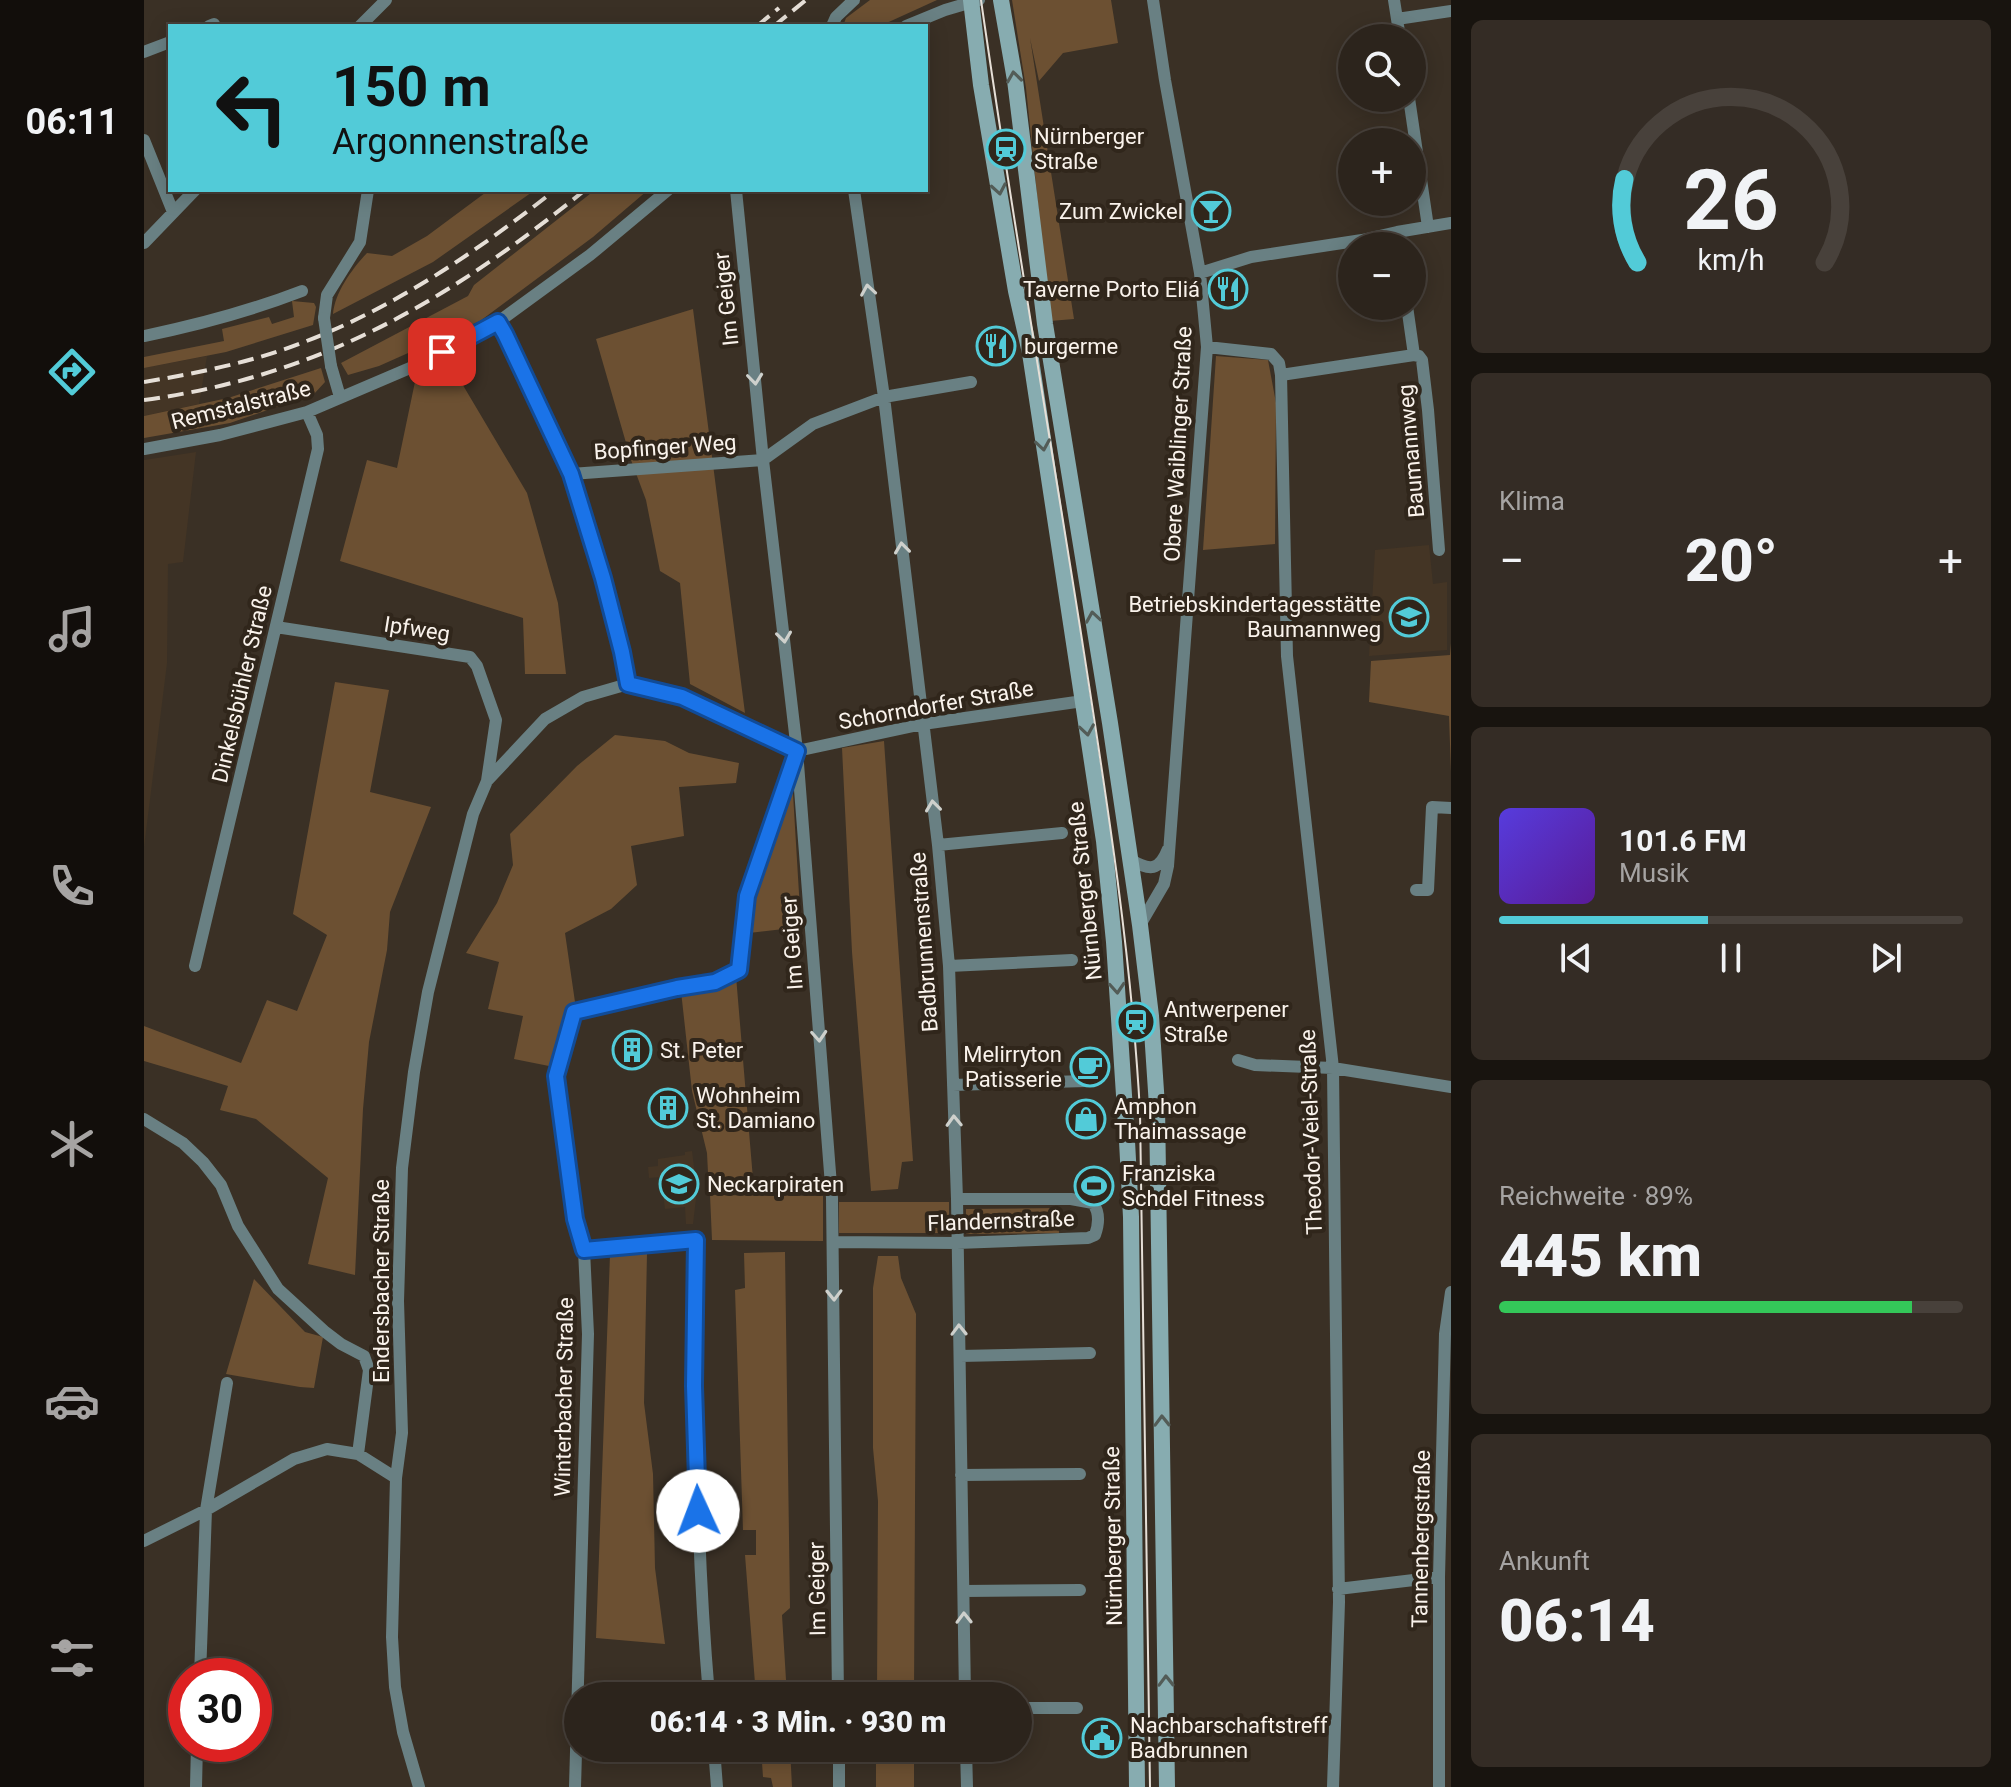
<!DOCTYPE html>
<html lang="de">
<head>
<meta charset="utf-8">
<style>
	:root { --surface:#2c241c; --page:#342c25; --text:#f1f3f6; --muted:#a6a4a3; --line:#48413b; --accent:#52cbd8 }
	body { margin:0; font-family:Roboto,sans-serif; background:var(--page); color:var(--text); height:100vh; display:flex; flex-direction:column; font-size:30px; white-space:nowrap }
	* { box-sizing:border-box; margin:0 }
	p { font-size:26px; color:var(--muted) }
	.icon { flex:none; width:44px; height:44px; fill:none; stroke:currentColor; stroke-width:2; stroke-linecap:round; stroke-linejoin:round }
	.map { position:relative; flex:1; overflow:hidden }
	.side { display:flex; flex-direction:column; gap:20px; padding:20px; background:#18140f; width:560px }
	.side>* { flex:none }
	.guide { position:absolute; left:24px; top:24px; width:760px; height:168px; border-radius:0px; box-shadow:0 4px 20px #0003,0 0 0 2px var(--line); background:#52cbd8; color:#111; overflow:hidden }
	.controls { position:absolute; left:1194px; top:24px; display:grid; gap:16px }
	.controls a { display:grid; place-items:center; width:88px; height:88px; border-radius:50%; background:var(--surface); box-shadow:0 4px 20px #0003,0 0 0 2px var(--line); font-size:40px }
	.speed { position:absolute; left:24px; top:1658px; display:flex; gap:16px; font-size:40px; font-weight:700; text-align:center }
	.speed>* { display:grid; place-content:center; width:104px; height:104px; border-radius:50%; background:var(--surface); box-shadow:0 4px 20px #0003,0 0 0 2px var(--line); line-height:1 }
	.speed .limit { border:12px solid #d22; background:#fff; color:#111 }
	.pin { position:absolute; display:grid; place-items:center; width:68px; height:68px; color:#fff; margin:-34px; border-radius:16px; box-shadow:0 4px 12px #0006 }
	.me { position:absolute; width:88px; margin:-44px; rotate:358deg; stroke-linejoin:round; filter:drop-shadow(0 0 6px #0008) }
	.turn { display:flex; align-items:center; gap:28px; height:168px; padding:0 32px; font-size:36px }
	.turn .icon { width:104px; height:104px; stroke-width:2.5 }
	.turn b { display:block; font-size:56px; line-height:68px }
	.big { font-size:60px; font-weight:800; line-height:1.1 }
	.side .widget { flex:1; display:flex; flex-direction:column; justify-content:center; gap:12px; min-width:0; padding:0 28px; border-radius:12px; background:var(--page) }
	.side .dial { align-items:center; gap:0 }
	.dial svg { height:208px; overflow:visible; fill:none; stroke:var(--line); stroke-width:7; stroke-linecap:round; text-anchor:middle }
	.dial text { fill:var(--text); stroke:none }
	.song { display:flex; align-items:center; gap:24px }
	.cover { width:96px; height:96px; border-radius:12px; background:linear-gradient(135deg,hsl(250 70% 55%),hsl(270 70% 35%)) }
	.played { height:8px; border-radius:4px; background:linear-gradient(90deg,var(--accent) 45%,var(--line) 45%) }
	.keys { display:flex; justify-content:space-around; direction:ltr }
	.heat { display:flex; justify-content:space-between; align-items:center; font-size:44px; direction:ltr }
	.charge { height:12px; border-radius:6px; background:linear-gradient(90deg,#34c759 89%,var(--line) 0) }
	.trip { position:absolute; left:420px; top:1682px; width:468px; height:80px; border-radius:40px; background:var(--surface); box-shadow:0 4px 20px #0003,0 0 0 2px var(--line); font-weight:800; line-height:80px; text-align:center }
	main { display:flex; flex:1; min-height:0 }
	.tabs { display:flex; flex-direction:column; width:144px; justify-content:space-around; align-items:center; background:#120e0b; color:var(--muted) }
	.tabs .icon { width:56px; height:56px }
	.tabs .on { color:var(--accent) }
	.tabs b { font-size:36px; color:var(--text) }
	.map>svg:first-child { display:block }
	.built { fill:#443525 }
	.green { fill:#6c5032 }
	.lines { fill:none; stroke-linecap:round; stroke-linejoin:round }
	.street { stroke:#698083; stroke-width:12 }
	.secondary { stroke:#87acb0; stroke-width:16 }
	.tram { stroke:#e6dfd7; stroke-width:2 }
	.rail { stroke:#e6dfd7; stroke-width:4; stroke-dasharray:16 8; stroke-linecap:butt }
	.street-bridge { stroke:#698083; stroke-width:12 }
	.oneway { stroke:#535c57 }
	.oneway2 { stroke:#ced0cc }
	.route-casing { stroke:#114b97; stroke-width:20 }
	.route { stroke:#1a73e8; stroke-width:14 }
	.labels { text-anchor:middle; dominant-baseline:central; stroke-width:8; stroke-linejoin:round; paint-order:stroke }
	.poi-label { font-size:22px; fill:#faf3ec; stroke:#30261b; text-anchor:start }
	.street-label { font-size:22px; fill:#faf3ec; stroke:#30261b }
</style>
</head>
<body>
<main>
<nav class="tabs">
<b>06:11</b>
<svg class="icon on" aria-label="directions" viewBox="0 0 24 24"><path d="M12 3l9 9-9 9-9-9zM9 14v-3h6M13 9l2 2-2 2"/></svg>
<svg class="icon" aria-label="music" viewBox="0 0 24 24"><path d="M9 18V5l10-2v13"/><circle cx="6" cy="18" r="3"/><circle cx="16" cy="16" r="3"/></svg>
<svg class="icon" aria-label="phone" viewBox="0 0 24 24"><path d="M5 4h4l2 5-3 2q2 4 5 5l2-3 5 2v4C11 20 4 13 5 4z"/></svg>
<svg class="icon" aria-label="climate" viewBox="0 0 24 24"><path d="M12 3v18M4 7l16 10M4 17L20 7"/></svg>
<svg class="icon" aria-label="car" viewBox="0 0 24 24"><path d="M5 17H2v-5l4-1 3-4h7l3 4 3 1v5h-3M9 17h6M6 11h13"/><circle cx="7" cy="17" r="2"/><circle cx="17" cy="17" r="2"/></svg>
<svg class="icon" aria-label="filters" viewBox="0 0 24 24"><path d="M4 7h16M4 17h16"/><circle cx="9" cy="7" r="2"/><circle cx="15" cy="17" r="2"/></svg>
</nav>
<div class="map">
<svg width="1307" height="1787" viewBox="0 0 1307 1787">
	<rect width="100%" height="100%" fill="#3a3025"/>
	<path class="built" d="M63,356l-8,48 -55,12v-48z
		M52,452l-13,110 -15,2 -1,99 -23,184v-387z
		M1285,545l4,39 14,-2v68l-78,6 6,-106z
		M548,1151l5,39 -4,34h-7l-1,-17 -20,2 -4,-32 -12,1 -1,-11 10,-1v-7l27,-4v-3z"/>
	<path class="green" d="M726,0h67l-57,26h-37l3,-8z
		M868,0h99l7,43 -55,10 -24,28 -9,-43 44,281 -24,2 -24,-233z
		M345,190h46l-102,72 -100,52c2,-22 19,-45 34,-61l25,3 35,-20z
		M451,190h53l-55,47 -113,84 -101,45 -31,9 -7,-12 127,-67 6,-11z
		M148,301l22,2 2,4 -3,18 -87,27 -82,16v-11l80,-16 -2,-12 47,-12 3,7 22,-7z
		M549,309l52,404 -55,-29 -10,-101 -20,-12 -14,-71 -15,-40 -35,-121z
		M1072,356l52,4 8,43 -1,141 -72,6z
		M304,360l79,133 31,110 8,71h-41l-2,-56 -183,-57 27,-101 30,8 19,-91z
		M177,368l4,14 -11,12 -84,29 -86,15v-22l84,-18z
		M1307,643v129l-2,-56 -80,-14 2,-41 79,-6z
		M191,682l54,8 -19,102 61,15 -41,105 -3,38 -18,92 -6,67 -8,166 -47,-11 20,-86 -72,-59 -36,-9 8,-24 -84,-25v-35l97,37 26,-63 30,11 30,-76 -34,-21z
		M471,735l50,6 24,12 50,10 -3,20 -57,4 5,49 -53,10 6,39 -26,24 -46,24 10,69 -26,64 -35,-7 9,-43 -35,-7 11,-47 -33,-9 31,-50 16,-38 -3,-31 67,-68z
		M740,741l29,420 -11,1 -4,27 -27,2 -19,-239 -10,-204z
		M648,777l9,150 -52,6 5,-39z
		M592,976l18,215 -45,1 -2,-39 -15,-62 -11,-100z
		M566,1195l113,1v45l-111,-1z
		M695,1202h110v31h-110z
		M914,1208l1,25 -93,1v-25z
		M641,1252l5,356 -8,7 5,81h-31l-11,-141h11v-25h-13l-8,-240 10,-2 -1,-35z
		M503,1253l-3,150 9,71 2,94 10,76 -69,-6 14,-383z
		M734,1256h20l3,22 15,36 -2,382h-37l1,-195 -5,-53v-160z
		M110,1279l51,53 18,5 -9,51 -14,-1 -74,-13z
		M617,1748h29l2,39h-19l-2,-9 -8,-1z
		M732,1748h38v39h-38z"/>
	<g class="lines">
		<path class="street" d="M1250,0l6,38
			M1253,19l54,-8
			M65,26l5,-2
			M216,26l26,-26
			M688,26l4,-9 18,-17
			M762,26l39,-16 34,-10
			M0,52l26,-10
			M1265,98l19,129
			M0,140l29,72
			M592,190l27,270 34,291 35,447 6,498
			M710,190l30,207 54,448 11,121 8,233 8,497
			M0,243l51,-53
			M1056,273l51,-16 111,-17 35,-8 54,-9
			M1263,306l7,49 5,1 3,4 6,50 11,140
			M180,318l3,-23 33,-53 8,-52
			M354,322l73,152 16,48 16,56 19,74 6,32
			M0,336c54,-11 106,-25 158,-45
			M1063,347l64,7 8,9 2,12 6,281 46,412 6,534 -6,185
			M187,366l9,31
			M1137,375l133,-20
			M0,449l76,-14 87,-23 110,-47 81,-43 92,-67 78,-65
			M427,474l192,-14 50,-36 71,-27 87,-15
			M132,627l194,30 7,9 19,54 -9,61 -14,33 -45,178 -14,80 -12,96 -4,133 4,132 -6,45 -4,159 3,50 8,45 16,55
			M653,751l126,-27 160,-23
			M343,781l58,-62 38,-22 45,-13 54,13 115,54
			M794,845l124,-12
			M987,860c19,11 28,11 37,-11
			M1272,890h12l4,-83 19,1
			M996,925l24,-41 4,-18 39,-519 -7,-74 -35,-193 -12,-80
			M51,966l123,-517 -1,-14 -10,-23
			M805,966l123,-6
			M1094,1060l17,5 78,3 118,19
			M809,1085l133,-4
			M0,1119l39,24 20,19 18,23 17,41 40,63 46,42 17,13 23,12 5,14 -11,84
			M689,1242l124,1 131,-5 7,-3c4,-11 5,-22 -2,-32l-22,-4h-114
			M440,1250l112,-10c-2,152 0,304 13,456
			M816,1356l130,-3
			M817,1475l119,-1
			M0,1541l62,-31 88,-51 33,-10 31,5 38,24
			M1194,1589l101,-12
			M820,1591l116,-1
			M56,1676l6,-166 21,-127
			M874,1708h59
			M570,1748l3,39
			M695,1748v39
			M822,1748l1,39
			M52,1787l1,-43
			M431,1787l13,-453 -4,-84 -9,-31 -19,-143 18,-64 103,-24 38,-6 24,-12 8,-74 48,-138
			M1295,1787v-210l6,-243 6,-42"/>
		<path class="secondary" d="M827,0l10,85 35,206 14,62 74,488 10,101 13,199 4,76 6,570
			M857,0l14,80 30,244 65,399 30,202 11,91 6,90 10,681"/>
		<path class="tram" d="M837,0c30,209 66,418 99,627 25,161 51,322 60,485l10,675"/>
		<path class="rail" d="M613,26l22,-18
			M630,26l32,-26
			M0,382c54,-9 109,-20 160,-40 92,-35 175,-92 251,-152
			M0,400c177,-24 305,-100 441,-210"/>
		<path class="street-bridge" d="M180,318l7,48"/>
	</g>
	<defs><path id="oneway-chevron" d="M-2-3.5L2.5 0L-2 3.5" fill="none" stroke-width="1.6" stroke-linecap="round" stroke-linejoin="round" transform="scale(2)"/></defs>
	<g class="oneway">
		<use href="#oneway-chevron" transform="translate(870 77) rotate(-98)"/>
		<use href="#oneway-chevron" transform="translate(855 189) rotate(80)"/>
		<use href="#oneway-chevron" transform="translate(899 445) rotate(81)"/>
		<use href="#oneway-chevron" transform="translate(949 617) rotate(-99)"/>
		<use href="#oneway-chevron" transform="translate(943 730) rotate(81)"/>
		<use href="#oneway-chevron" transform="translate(973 988) rotate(86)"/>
		<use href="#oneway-chevron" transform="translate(1018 1421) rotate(-91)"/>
		<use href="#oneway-chevron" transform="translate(1022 1681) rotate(-91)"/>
	</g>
	<g class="oneway2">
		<use href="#oneway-chevron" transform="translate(724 290) rotate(-99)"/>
		<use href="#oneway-chevron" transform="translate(611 379) rotate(84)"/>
		<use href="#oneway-chevron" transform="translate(758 548) rotate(-97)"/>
		<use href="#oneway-chevron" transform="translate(640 637) rotate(83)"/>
		<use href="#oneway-chevron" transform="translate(789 806) rotate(-97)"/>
		<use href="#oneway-chevron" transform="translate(675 1036) rotate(86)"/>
		<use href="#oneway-chevron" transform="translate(810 1121) rotate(-92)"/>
		<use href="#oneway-chevron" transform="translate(690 1295) rotate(89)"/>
		<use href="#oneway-chevron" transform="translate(815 1330) rotate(-91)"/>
		<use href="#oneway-chevron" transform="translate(820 1618) rotate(-91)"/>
	</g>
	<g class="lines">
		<g class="route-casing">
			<path id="route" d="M298,352l56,-30 7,12 66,140 32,104 19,74 6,32 54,13 115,54 -50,145 -8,74 -24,12 -38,6 -103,24 -18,64 19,143 9,31 112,-10 -2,146 4,125"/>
		</g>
		<use href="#route" class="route"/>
	</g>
	<defs>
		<g id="station-ring" transform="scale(2)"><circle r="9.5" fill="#30261b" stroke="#52cbd8" stroke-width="1.5"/><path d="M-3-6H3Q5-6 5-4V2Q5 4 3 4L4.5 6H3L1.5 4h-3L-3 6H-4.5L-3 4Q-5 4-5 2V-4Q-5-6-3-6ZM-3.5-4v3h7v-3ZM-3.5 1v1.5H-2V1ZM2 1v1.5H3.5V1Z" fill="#52cbd8"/></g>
		<g id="bar-ring" transform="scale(2)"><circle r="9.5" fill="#30261b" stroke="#52cbd8" stroke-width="1.5"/><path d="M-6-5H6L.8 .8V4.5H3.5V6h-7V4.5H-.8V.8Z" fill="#52cbd8"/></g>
		<g id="restaurant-ring" transform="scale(2)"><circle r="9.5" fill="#30261b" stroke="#52cbd8" stroke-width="1.5"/><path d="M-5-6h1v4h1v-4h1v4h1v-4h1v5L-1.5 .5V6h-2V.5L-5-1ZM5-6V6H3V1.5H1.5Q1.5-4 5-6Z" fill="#52cbd8"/></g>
		<g id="school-ring" transform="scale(2)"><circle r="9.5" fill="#30261b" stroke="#52cbd8" stroke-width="1.5"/><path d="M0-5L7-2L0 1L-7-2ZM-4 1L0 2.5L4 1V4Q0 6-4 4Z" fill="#52cbd8"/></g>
		<g id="building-ring" transform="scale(2)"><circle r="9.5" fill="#30261b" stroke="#52cbd8" stroke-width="1.5"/><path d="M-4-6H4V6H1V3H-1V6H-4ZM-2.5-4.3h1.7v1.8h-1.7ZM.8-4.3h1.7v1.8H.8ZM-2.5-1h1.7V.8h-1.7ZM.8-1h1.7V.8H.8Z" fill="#52cbd8"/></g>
		<g id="cafe-ring" transform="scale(2)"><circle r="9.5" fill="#30261b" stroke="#52cbd8" stroke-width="1.5"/><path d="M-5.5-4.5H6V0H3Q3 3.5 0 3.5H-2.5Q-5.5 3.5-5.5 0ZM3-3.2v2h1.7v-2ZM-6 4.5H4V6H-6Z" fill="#52cbd8"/></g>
		<g id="shop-ring" transform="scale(2)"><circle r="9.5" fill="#30261b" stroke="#52cbd8" stroke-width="1.5"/><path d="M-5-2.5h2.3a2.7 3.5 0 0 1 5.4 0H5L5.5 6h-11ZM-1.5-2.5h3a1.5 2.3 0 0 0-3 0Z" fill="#52cbd8"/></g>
		<g id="stadium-ring" transform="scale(2)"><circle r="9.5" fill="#30261b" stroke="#52cbd8" stroke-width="1.5"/><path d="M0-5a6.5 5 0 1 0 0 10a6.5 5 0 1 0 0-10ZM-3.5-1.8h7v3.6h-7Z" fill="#52cbd8"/></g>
		<g id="civic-ring" transform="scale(2)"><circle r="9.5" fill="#30261b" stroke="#52cbd8" stroke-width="1.5"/><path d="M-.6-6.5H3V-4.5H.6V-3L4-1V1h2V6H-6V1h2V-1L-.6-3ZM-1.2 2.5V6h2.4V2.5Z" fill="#52cbd8"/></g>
	</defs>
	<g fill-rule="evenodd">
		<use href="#station-ring" x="862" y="149"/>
		<use href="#bar-ring" x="1067" y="211"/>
		<use href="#restaurant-ring" x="1084" y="289"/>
		<use href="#restaurant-ring" x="852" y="346"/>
		<use href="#school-ring" x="1265" y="617"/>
		<use href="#station-ring" x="992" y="1022"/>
		<use href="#building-ring" x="488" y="1050"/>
		<use href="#cafe-ring" x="946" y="1067"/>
		<use href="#building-ring" x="524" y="1108"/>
		<use href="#shop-ring" x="942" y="1119"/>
		<use href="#school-ring" x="535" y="1184"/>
		<use href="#stadium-ring" x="950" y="1186"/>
		<use href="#civic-ring" x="958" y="1738"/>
	</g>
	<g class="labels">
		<g class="poi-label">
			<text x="890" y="136">Nürnberger<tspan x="890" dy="25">Straße</tspan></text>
			<text x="1039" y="211" text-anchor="end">Zum Zwickel</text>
			<text x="1056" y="289" text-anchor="end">Taverne Porto Eliá</text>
			<text x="880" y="346">burgerme</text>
			<text x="1237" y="604" text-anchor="end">Betriebskindertagesstätte<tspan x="1237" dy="25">Baumannweg</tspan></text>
			<text x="1020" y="1009">Antwerpener<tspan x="1020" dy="25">Straße</tspan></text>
			<text x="516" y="1050">St. Peter</text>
			<text x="918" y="1054" text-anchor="end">Melirryton<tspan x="918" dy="25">Patisserie</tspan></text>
			<text x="552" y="1095">Wohnheim<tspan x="552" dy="25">St. Damiano</tspan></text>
			<text x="970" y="1106">Amphon<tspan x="970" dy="25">Thaimassage</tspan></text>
			<text x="978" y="1173">Franziska<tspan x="978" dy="25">Schdel Fitness</tspan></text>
			<text x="563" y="1184">Neckarpiraten</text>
			<text x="986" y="1725">Nachbarschaftstreff<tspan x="986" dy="25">Badbrunnen</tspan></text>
		</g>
		<g class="street-label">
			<text transform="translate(582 299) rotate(-96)">Im Geiger</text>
			<text transform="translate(97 405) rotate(-14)">Remstalstraße</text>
			<text transform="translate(1034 444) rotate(-87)">Obere Waiblinger Straße</text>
			<text transform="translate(521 447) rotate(-4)">Bopfinger Weg</text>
			<text transform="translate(1267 451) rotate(-95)">Baumannweg</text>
			<text transform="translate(273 629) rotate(9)">Ipfweg</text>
			<text transform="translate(98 684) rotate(-77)">Dinkelsbühler Straße</text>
			<text transform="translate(792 705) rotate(-10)">Schorndorfer Straße</text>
			<text transform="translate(941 891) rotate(-96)">Nürnberger Straße</text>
			<text transform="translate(780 942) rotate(-94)">Badbrunnenstraße</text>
			<text transform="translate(648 943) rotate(-94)">Im Geiger</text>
			<text transform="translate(1167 1132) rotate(-92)">Theodor-Veiel-Straße</text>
			<text transform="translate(857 1221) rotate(-2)">Flandernstraße</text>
			<text transform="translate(237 1281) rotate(-90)">Endersbacher Straße</text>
			<text transform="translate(420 1397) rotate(-89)">Winterbacher Straße</text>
			<text transform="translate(969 1536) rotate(-91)">Nürnberger Straße</text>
			<text transform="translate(1277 1539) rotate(-89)">Tannenbergstraße</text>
			<text transform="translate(673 1589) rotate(-91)">Im Geiger</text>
		</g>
	</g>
</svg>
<div class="controls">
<a><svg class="icon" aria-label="search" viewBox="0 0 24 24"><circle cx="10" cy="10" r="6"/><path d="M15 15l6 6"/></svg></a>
<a>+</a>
<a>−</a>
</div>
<div class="speed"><div class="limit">30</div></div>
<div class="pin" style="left:298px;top:352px;background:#d93025"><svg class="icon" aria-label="arrive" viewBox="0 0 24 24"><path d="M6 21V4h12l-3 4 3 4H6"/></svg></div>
<svg class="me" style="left:554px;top:1511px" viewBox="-20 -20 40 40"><circle r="19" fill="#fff"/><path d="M0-13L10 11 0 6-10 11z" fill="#1a73e8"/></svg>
<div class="trip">06:14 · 3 Min. · 930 m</div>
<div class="guide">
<div class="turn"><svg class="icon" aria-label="left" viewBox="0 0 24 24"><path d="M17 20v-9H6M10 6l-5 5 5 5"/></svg><div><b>150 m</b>Argonnenstraße</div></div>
</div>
</div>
<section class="side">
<div class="widget dial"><svg viewBox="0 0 100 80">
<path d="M14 69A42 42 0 1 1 86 69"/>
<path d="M14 69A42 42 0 0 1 9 37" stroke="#52cbd8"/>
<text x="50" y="56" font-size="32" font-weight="700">26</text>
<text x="50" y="72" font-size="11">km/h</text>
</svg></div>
<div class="widget"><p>Klima</p>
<div class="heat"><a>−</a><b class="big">20°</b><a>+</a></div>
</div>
<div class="widget">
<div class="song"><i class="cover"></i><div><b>101.6 FM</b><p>Musik</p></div></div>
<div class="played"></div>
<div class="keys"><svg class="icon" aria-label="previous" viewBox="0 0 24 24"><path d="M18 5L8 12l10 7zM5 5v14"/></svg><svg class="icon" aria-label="pause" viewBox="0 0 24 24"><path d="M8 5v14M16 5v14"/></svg><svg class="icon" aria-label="next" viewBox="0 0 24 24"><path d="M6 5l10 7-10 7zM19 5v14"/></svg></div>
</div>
<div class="widget"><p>Reichweite · 89%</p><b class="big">445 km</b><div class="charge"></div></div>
<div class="widget"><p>Ankunft</p><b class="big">06:14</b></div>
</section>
</main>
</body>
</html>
